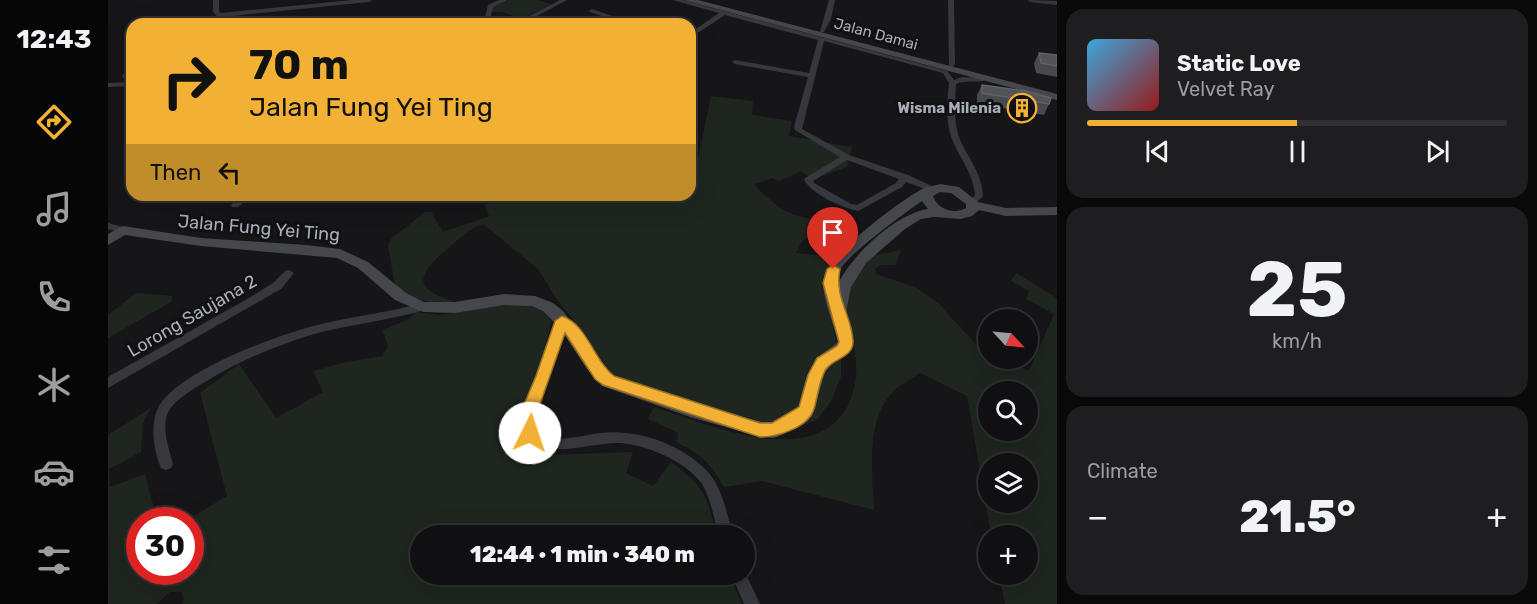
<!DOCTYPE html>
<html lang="en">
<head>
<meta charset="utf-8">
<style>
	:root { --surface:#101012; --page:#1e1e20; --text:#f1f3f6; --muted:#9c9d9f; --line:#303032; --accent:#f2b134 }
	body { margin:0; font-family:Rubik,sans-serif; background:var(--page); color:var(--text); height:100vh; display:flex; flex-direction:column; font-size:22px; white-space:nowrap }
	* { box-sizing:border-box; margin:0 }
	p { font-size:20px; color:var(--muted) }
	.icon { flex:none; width:33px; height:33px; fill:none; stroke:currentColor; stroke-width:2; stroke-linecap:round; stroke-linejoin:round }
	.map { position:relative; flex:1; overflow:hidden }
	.drawer { display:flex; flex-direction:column; gap:9px; padding:9px; background:#09090a; width:480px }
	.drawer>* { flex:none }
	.hud { position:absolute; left:18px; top:18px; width:570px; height:183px; border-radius:18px; box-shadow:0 6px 24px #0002,0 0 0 2px var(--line); background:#f2b134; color:#111; overflow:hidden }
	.needle { width:39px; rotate:116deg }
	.fabs { position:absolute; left:870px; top:309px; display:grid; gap:12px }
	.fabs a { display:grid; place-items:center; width:60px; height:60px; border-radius:50%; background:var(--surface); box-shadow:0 6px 24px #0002,0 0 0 2px var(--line); font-size:30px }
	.speed { position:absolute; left:18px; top:507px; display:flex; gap:12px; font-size:30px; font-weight:700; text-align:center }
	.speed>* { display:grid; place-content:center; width:78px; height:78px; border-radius:50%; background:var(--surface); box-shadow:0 6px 24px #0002,0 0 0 2px var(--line); line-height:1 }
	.speed .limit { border:9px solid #d22; background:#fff; color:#111 }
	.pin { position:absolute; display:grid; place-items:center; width:51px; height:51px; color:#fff; margin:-62px -26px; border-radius:50% 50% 50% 0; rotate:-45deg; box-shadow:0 0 6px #0007 }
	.pin .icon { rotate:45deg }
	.me { position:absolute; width:66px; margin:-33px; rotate:4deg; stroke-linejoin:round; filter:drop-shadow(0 0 4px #0008) }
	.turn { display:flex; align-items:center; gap:21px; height:126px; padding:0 24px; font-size:27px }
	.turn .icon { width:78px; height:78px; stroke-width:2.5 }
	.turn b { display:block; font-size:42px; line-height:51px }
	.then { display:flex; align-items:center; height:57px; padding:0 24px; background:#0003; gap:12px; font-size:22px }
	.big { font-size:45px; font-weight:800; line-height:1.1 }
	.drawer .widget { flex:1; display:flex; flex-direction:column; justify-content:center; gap:9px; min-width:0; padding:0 21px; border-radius:18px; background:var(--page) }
	.drawer .dial { align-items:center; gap:0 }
	.dial b { font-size:78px; line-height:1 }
	.song { display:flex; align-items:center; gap:18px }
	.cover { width:72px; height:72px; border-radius:9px; background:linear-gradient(135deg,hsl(200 70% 55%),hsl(0 70% 35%)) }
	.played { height:6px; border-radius:3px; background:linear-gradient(90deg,var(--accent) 50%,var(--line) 50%) }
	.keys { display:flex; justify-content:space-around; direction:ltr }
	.heat { display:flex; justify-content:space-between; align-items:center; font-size:33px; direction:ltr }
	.trip { position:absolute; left:302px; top:525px; width:345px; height:60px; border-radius:30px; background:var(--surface); box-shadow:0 6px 24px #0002,0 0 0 2px var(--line); font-weight:800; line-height:60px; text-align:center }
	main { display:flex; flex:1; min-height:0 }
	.tab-bar { display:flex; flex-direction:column; width:108px; justify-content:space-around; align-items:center; background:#060607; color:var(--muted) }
	.tab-bar .icon { width:42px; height:42px }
	.tab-bar .active { color:var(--accent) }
	.tab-bar b { font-size:27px; color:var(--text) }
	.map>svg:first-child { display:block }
	.green { fill:#1e261f; fill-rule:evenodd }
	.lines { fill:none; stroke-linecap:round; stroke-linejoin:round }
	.street { fill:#37383d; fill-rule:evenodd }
	.secondary { fill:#45474d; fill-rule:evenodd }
	.wall { fill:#47494d }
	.building { fill:#525359; stroke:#5f6168; stroke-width:1.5 }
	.route { fill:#f2b134; stroke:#9d7322; stroke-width:1.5 }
	.labels { text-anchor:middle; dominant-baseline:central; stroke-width:6; stroke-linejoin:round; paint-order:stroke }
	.far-street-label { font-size:15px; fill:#a8adb8; stroke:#111113 }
	.far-poi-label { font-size:15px; font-weight:bold; fill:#a8adb8; stroke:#111113; text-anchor:end }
	.street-label { font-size:18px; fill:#a8adb8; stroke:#111113 }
</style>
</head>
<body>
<main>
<nav class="tab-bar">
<b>12:43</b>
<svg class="icon active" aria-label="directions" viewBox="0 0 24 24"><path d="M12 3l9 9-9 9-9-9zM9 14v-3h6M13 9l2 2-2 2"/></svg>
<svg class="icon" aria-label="music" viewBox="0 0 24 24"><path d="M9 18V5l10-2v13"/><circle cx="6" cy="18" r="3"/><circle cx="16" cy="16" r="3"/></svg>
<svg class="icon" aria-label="phone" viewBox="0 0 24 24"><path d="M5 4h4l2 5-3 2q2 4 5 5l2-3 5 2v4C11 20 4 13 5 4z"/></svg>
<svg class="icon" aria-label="climate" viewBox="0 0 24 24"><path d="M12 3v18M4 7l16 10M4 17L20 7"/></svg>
<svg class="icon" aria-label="car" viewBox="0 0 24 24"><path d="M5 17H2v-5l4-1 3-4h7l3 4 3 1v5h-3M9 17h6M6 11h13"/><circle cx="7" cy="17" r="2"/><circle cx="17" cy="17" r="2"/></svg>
<svg class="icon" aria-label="filters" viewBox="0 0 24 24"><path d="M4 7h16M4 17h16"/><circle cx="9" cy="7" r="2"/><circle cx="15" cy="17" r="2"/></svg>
</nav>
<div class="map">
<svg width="949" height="604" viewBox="0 0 949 604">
	<rect width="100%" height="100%" fill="#161618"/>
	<path class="green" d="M401,0h29l13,4 -30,15 -18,-7h-12l1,-6z
		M603,96l42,5 -1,14 40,6 -3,15 63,11 -5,20 -33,12 -13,-8 -22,10 -7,-3 -18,6c26,27 30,29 66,37l-1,10 -17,10 -6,12 43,4 -16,20 -1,10 19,71v19l-10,24 -14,19 -17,6 -39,-3 -149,-48 -8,-8 -19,-33 -27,-33 -20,-32 -55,-45c-15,5 -26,17 -38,27 -37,32 -23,40 16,53 -29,-1 -42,-1 -66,-18l-7,-41 3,-6 34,-27h6l12,20 46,-16 -5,-11 4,-2 -5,-8h9l23,8 10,-8h165v-28h6z
		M793,250l-6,15h-14l-6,4 1,5 41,14 21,15 45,49 5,3v3l10,1 31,12 25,-57 -28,-15 3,-8 -18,-10 5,-8 41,25v306h-52l-6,-29 29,-1v-38l-37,-1 -24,-139 -47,-23c-8,5 -17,10 -24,16 -32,28 -23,83 -22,121l-112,-29 -38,6c-14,-24 -22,-33 -47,-44l1,-10 -30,-14 6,-12c59,19 181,73 201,-23 6,-29 -9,-63 -14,-91l25,-36zM880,392h40v38h-40zM880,464h40v38h-40z
		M28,293l36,3 -1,6 -63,36v-23z
		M405,303l25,3 10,7 3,9 -11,44 -21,53v16l5,9 12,8 13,3 84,-3 -7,21 27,13 18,-24c34,25 36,34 46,73l-297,1v38l309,1 13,29h-560l2,-5 -3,-7h-11l-13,12h-49v-169l43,-27 -8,15 -2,29 -32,17 1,18 35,-13 12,46h-17v52h50v-52h-3l40,-24 -27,-103 39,-29 37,54 47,-26 -10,-21 33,-9 36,-6 6,-10 -6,-16 25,-10 9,-8 25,3z"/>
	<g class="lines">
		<path class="street" d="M105,0h6v11l2,2 131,-13h20l-3,2 -146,15 -2,7h-6l2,-8 -4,-4z
			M391,0h8l-14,7 -2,9 21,8h-9l-18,-7 3,-12z
			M452,0h7l-45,24h-8z
			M565,0h10l264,71 7,9 8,-3 25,1 2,1c-10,5 -22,0 -33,5 -1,19 -3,38 4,56 9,19 22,34 23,56l-8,8h-6l-1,-2 7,-7c-2,-22 -15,-36 -23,-56 -7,-18 -5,-38 -3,-56l-6,-10 -119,-32 -22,88 47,26 59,20 30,14 -4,3 -28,-10 -4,5 -44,24c-16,-3 -46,-17 -54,-31l1,-2 35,-21 -45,-27 -1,-3 14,-50 -73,-13 -3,-2 3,-2 74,13 9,-33 -93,-25 -35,23v-5l29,-20zM739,160l52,19 -3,4 -39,22 -6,-1 -37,-21 -1,-2z
			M721,0h6l-4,19 -7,13h-4z
			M840,0h6l1,65 -3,2 -3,-2z
			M919,0l30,1v4l-27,-3z
			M484,9l41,14 1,1h-9l-35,-12 -1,-1z
			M309,19l3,2 -3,3h-6z
			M24,61v10l-2,6 -6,1 -2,-1 7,-14z
			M24,82v4l-24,1v-4z
			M134,195h10l-14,12h-6l-1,-2z
			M0,223l18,5 2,2 -5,3 -15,-4z
			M181,270l5,3 -13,16 -173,99v-11l141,-79 24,-15 12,-12z
			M313,303l4,1 1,3 -1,3c-35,10 -72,14 -107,23 -39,11 -79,28 -113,49 -13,8 -32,18 -38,33 -5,15 2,34 6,49l-2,4 -5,2 -5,-2c-7,-16 -11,-42 -4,-58 17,-38 121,-75 160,-85 35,-9 70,-12 104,-22z
			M454,317l4,1 1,3c-4,16 -9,32 -15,48 -5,15 -19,34 -18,51 1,8 4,15 12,17 18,5 37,-2 54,-4 36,-4 79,10 105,36 17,16 22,45 28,67h-14c-5,-17 -8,-37 -17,-52 -16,-23 -57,-40 -84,-41 -29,-1 -95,25 -96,-23 -1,-16 12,-33 17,-47 7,-17 12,-35 18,-52l1,-3z
			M636,570l16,34h-16l-13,-30h13z"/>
		<path class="secondary" d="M576,0h14l359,94v6z
			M832,184l19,3 19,15 28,6 51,-1v8l-51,1 -27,-6 -7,6 -11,3 -27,-2 -13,2 -16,10 -39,34 -15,24 -5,25 8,30 -7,11 -16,12 -6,7 -13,44 -28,18 -10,4 -12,-1 -69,-19 -91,-32 -15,-17 -27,-41 -17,-17 -11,-5 -28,-1 -49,8 -32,-1 -28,-12 -37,-32 -21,-10 -136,-12 -76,-11 -17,10v-11l15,-8 78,12 105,7 34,4 28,13 38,31 18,9h31l49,-8 31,2 18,7 10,8 35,48 16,17 79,28 69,18h12l25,-15c4,-17 7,-37 20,-50 5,-6 13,-9 19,-15 -4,-17 -15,-42 -15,-59 -1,-25 77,-82 99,-94 5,-3 12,-3 18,-5zM832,192l11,1 15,11v4c-12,7 -29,1 -33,-12zM814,201l6,8c-33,5 -76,46 -90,75 0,-4 0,-10 2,-14 7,-15 66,-58 82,-69z"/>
	</g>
	<path class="wall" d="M931,53l18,2v22l-21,-4 -2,-10z
		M874,85l67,19 -5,11 -67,-11v-9z"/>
	<path class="building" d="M931,53l18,2v11l-16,-3z
		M874,85l44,6 25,7 -2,6 -67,-11z"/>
	<path class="route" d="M725,265l7,4c-6,29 12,46 13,72 1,16 -19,17 -27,28 -7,11 -8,27 -12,40 -6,19 -37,28 -54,28l-157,-52 -8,-6 -30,-46 -26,74 -3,13 2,13 -2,5 -6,2 -6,-2 -4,-18 3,-13 13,-31 19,-55 7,-5c25,8 32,45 52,60l146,47h12l27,-16 9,-32 9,-17 20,-12 2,-4 -16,-59 4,-14z"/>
	<defs>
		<g id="building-ring" transform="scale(1.5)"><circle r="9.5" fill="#111113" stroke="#f2b134" stroke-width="1.5"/><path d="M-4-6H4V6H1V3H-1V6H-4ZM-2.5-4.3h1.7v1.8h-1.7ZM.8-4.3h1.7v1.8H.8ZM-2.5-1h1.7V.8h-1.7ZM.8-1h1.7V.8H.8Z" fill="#f2b134"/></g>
	</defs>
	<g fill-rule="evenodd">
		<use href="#building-ring" x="914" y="108"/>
	</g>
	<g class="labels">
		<g class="far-street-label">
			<text transform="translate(768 34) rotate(15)">Jalan Damai</text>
		</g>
		<g class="far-poi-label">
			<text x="893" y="108">Wisma Milenia</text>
		</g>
		<g class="street-label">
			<text transform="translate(151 228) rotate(5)">Jalan Fung Yei Ting</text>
			<text transform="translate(84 316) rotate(-30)">Lorong Saujana 2</text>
		</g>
	</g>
</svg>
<div class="fabs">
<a><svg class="needle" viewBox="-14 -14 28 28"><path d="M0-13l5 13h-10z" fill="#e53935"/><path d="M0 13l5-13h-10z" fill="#9c9d9f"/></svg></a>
<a><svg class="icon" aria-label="search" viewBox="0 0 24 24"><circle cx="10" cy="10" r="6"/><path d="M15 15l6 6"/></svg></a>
<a><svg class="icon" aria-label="layers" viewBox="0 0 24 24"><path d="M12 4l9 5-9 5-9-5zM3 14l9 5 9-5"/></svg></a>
<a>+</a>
</div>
<div class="speed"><div class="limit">30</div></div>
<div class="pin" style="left:725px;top:269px;background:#d93025"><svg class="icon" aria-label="arrive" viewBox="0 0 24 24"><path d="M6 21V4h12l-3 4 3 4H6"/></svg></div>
<svg class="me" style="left:422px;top:433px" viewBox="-20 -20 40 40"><circle r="19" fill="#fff"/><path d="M0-13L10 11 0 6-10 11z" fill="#f2b134"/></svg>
<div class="trip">12:44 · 1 min · 340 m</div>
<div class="hud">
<div class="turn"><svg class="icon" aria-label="right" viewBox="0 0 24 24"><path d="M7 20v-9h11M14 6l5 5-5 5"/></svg><div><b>70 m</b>Jalan Fung Yei Ting</div></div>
<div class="then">Then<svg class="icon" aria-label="left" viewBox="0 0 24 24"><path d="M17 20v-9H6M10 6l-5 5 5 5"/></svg></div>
</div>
</div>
<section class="drawer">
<div class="widget">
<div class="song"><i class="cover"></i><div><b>Static Love</b><p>Velvet Ray</p></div></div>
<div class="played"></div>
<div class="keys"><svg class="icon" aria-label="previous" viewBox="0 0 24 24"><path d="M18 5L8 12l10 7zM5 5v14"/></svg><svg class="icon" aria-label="pause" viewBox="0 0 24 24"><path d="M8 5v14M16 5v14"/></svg><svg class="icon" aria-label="next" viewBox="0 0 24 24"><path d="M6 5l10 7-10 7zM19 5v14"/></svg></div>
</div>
<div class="widget dial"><b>25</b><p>km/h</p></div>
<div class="widget"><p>Climate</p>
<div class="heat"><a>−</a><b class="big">21.5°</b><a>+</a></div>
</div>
</section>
</main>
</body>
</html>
